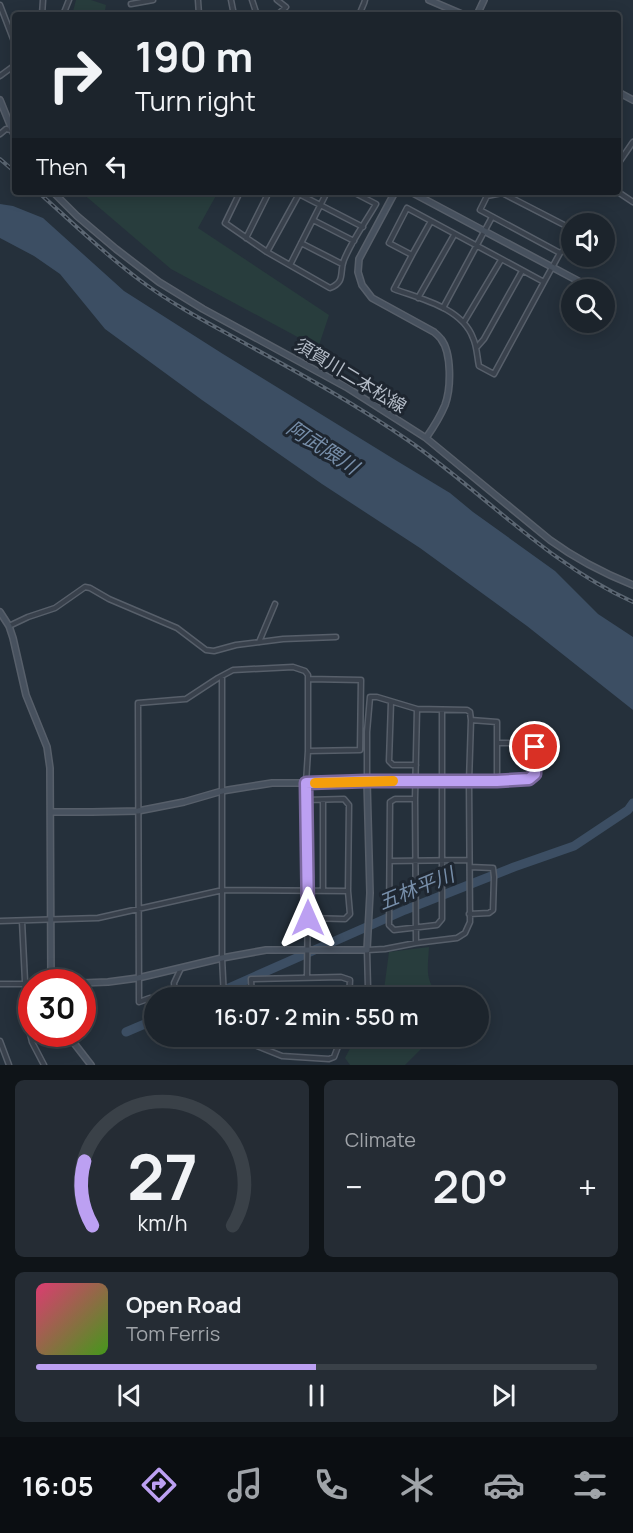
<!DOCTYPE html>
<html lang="en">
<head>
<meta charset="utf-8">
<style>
	:root { --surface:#1c242c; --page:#252c34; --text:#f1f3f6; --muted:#a0a4a9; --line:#3a4148; --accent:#bca0f2 }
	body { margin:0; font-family:Manrope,"Noto Sans JP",sans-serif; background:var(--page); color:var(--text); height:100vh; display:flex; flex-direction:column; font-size:22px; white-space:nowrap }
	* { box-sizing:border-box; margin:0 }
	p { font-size:20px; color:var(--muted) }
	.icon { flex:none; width:33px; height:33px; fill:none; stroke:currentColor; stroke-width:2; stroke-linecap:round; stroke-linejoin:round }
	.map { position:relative; height:1065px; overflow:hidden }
	.panel { display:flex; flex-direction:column; gap:15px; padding:15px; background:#0f1418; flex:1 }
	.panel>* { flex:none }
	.guide { position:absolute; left:12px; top:12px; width:609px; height:183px; border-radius:6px; box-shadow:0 3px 15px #0003,0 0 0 2px var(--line); background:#1c242c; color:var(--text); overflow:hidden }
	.buttons { position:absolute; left:561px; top:213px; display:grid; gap:12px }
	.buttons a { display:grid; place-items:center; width:54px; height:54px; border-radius:50%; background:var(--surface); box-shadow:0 3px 15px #0003,0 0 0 2px var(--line); font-size:30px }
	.speed { position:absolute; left:18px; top:969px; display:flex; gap:12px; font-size:30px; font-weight:700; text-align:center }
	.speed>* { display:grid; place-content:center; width:78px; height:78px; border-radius:50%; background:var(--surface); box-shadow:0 3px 15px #0003,0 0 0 2px var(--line); line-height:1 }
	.speed .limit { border:9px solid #d22; background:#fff; color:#111 }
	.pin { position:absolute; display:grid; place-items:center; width:51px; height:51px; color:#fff; margin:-26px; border:3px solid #fff; border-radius:50%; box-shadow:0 2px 6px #0007 }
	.me { position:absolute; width:66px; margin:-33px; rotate:0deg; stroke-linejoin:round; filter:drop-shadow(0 0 4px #0008) }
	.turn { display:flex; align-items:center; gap:21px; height:126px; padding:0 24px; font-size:27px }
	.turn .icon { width:78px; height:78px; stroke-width:2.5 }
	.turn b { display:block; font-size:42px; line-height:51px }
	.then { display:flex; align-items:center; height:57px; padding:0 24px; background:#0003; gap:12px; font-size:22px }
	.big { font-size:45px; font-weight:600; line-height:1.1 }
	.panel .widget { flex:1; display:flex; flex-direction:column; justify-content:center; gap:9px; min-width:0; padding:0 21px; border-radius:9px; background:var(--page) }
	.panel .dial { align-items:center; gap:0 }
	.dial svg { height:156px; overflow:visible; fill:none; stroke:var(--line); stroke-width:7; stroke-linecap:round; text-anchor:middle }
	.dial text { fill:var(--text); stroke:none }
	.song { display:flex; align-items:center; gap:18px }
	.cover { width:72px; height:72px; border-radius:9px; background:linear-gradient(135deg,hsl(340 70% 55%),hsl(100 70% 35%)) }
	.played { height:6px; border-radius:3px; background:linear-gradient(90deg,var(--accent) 50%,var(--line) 50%) }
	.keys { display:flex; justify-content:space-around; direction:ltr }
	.heat { display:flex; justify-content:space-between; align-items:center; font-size:33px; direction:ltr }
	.panel .tiles { flex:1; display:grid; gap:15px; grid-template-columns:1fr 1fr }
	.widget:last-child { grid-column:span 2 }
	.trip { position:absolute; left:144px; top:987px; width:345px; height:60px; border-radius:30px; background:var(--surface); box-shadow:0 3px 15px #0003,0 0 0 2px var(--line); font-weight:600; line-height:60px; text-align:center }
	.tab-bar { display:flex; height:96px; justify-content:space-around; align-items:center; background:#0b0e12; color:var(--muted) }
	.tab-bar .icon { width:42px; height:42px }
	.tab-bar .active { color:var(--accent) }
	.tab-bar b { font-size:27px; color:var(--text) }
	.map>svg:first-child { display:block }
	.green { fill:#283d3d }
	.water { fill:#3c4e63 }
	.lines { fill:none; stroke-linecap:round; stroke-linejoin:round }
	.river { stroke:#3c4e63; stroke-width:9 }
	.street-casing { stroke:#575f6a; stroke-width:7 }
	.secondary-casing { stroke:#575f6a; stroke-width:8 }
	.street { stroke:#39414c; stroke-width:4 }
	.secondary { stroke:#47515e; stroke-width:5 }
	.rail-casing { stroke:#5b6672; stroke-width:4 }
	.rail { stroke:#1e2630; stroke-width:1.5; stroke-dasharray:4.5; stroke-linecap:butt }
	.route-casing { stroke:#7a689d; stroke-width:15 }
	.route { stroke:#bca0f2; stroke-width:10 }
	.slow { stroke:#f59e0b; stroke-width:10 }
	.labels { text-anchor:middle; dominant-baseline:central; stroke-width:6; stroke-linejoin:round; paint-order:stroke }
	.street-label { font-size:18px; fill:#b4bcc7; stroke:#1e2630 }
	.water-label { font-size:20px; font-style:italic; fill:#778ea9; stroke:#1e2630 }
</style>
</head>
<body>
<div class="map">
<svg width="633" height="1065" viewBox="0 0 633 1065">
	<rect width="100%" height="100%" fill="#25303b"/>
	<path class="green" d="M76,0h15l15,5 -2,10h-32z
		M81,192h137l-20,36 131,87 -11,33 -147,-79z
		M429,947c-1,22 -5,33 11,50h-57l6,-45z
		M356,1037v-1l77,1 -28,28h-55l-5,-7z"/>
	<path class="water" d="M0,204l13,2 30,12 81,73 99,63 174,107 53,32 23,19 82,59 43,43 35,23v73l-106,-84 -107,-78 -98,-64 -120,-84 -97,-71 -45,-55 -26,-18 -34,-18z"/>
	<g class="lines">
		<path class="river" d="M206,998l199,-88 109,-43 60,-21 54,-36 5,-7
			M126,1032l28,-12"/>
		<g class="street-casing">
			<path id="street" d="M198,0l1,15
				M231,0l3,15
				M252,0l5,15
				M131,4l22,-4
				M0,5l15,39
				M42,15l1,-15
				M63,15l6,-15
				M277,15l9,-8 -9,-7
				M360,15c0,-6 4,-9 5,-15
				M0,76l15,-11
				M0,134l6,-5 5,1
				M618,160l2,1 13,-19
				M240,192l-15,31 42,29 63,36c16,-6 9,-16 14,-28 8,-20 21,-37 32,-56l-23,-12
				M295,192l68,35
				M618,192l15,10
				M313,220l41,21
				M246,238l23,-46
				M301,243l41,21
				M267,252l32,-58
				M560,253l-80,-43 7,-14 15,-3 70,36
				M412,255l19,-34
				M290,265l37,-73
				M544,282l-50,92 -15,-8c-2,-9 -2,-20 -6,-28 -11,-30 -52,-39 -79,-49l18,-34 -23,-12 18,-35 137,74 16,-29 12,-9
				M418,298l36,-63
				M443,308l49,-91
				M464,322l37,-62
				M477,347l7,-8 38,-68
				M9,626l19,-9 27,-9 30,-21 5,1 19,11 68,29 29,22 8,1 22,-6 47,-6 53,-2
				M259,642l16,-38
				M222,676v282l2,40
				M391,702l-2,59 4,4h23
				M308,751l52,-1 1,-70 -52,-1
				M497,781v-38
				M415,799h-20l-5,3 -1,123 5,5 43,-5 5,-6v-209
				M306,800l38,-1 5,6 -1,86 2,23 -5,5 -38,-1
				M390,861l79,-1
				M323,891v-91
				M469,914l20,-1 4,-3 1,-33 -1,-9 -23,-1
				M0,921l98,-3 125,-28 125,1
				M22,921l5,100 5,21 12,23
				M416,943l-1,-144 2,-90
				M0,984h32
				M368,988l-1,-38 18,-1 31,-6 41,-5 8,-5 5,-11 -1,-140 2,-62 -1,-8 -3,-2 -50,-1 -40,-12h-7l-3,35v49c48,1 97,3 145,-1 8,-1 15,0 22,-5v-32h-37v-21l-26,-2
				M175,998l-1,-15 7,-15
				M252,998l-1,-19 90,-2 9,3 -1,18
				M154,999l-4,-1 -11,4 -1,-299 48,-4 32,-21 15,-8 60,-3 12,4 3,4v76l-2,32 2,107 -1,87
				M232,1036l50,20 47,3 5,-2 8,-21
				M252,1036v9
				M0,1041l9,24"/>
		</g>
		<g class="secondary-casing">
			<path id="secondary" d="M429,0l35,15
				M477,15l7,-15
				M618,92l15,8
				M0,100l15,37
				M53,192l24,24 39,33 43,33 44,27 143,78 80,51 124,102c26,19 53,33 83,45
				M395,192l-36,67 -1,13 4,13 10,13 62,34c1,1 7,6 7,7 11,14 10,50 4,66 -5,12 -12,23 -19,33
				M411,192l171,91
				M0,612l9,14 4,12 13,57 21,52 3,21 1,214
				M51,812h41l46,-1 46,-9 38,-11 50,-8h34l61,-2 3,112 -3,57h-101l-44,8 -84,20 -30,4 -26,1
				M67,1034l24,31"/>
		</g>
		<use href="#street" class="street"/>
		<use href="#secondary" class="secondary"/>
		<g class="rail-casing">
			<path id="rail" d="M0,159l15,13
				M38,192c34,30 66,62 103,89 32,24 69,43 105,63 55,30 111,61 163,97 76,53 139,123 224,161"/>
		</g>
		<use href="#rail" class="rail"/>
	</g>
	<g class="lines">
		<g class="route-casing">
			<path id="route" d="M308,918l-2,-135 61,-2h130l32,-2 6,-5v-27"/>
		</g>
		<use href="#route" class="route"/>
		<path class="slow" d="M315,783l78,-2"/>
	</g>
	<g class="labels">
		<g class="street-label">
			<text transform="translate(351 375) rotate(31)">須賀川二本松線</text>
		</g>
		<g class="water-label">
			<text transform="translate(323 447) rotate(33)">阿武隈川</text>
			<text transform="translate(416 888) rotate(-22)">五林平川</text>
		</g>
	</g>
</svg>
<div class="buttons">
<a><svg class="icon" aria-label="sound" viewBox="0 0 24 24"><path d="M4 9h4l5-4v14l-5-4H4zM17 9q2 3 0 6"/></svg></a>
<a><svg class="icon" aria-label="search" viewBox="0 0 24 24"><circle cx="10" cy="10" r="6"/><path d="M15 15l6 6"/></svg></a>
</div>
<div class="speed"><div class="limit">30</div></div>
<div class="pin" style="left:535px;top:747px;background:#d93025"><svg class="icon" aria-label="arrive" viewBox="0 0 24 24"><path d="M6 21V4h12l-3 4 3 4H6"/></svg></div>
<svg class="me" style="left:308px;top:918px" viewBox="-20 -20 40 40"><path d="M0-17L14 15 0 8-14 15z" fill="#bca0f2" stroke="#fff" stroke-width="4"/></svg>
<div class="trip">16:07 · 2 min · 550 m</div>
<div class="guide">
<div class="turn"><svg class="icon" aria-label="right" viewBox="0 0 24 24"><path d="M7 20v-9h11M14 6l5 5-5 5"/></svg><div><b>190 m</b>Turn right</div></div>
<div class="then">Then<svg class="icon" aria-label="left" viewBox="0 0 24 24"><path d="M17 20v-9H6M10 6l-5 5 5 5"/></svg></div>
</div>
</div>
<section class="panel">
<div class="tiles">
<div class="widget dial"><svg viewBox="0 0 100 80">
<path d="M14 69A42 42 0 1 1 86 69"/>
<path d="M14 69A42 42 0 0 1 10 36" stroke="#bca0f2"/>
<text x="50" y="56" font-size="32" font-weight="700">27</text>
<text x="50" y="72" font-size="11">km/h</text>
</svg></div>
<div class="widget"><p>Climate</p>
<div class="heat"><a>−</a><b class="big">20°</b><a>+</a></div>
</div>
<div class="widget">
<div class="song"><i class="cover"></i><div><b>Open Road</b><p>Tom Ferris</p></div></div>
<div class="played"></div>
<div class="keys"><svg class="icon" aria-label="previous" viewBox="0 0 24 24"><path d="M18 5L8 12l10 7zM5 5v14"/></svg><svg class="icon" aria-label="pause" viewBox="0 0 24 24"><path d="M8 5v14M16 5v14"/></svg><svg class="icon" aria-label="next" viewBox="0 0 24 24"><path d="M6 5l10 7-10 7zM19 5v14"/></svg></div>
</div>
</div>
</section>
<nav class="tab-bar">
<b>16:05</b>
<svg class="icon active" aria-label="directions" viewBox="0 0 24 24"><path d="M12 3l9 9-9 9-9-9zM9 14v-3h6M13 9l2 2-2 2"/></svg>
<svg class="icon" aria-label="music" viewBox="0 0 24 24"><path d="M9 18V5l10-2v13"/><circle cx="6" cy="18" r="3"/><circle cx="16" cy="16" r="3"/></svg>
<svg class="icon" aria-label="phone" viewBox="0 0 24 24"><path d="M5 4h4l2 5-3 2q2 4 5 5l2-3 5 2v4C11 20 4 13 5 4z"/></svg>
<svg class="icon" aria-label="climate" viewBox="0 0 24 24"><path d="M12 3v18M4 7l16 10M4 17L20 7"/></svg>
<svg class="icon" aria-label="car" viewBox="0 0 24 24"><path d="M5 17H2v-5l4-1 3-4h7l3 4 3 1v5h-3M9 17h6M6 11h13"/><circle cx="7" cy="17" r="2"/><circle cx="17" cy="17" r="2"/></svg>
<svg class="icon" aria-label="filters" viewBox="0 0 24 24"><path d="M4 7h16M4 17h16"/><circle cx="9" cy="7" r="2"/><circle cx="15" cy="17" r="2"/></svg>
</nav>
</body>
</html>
